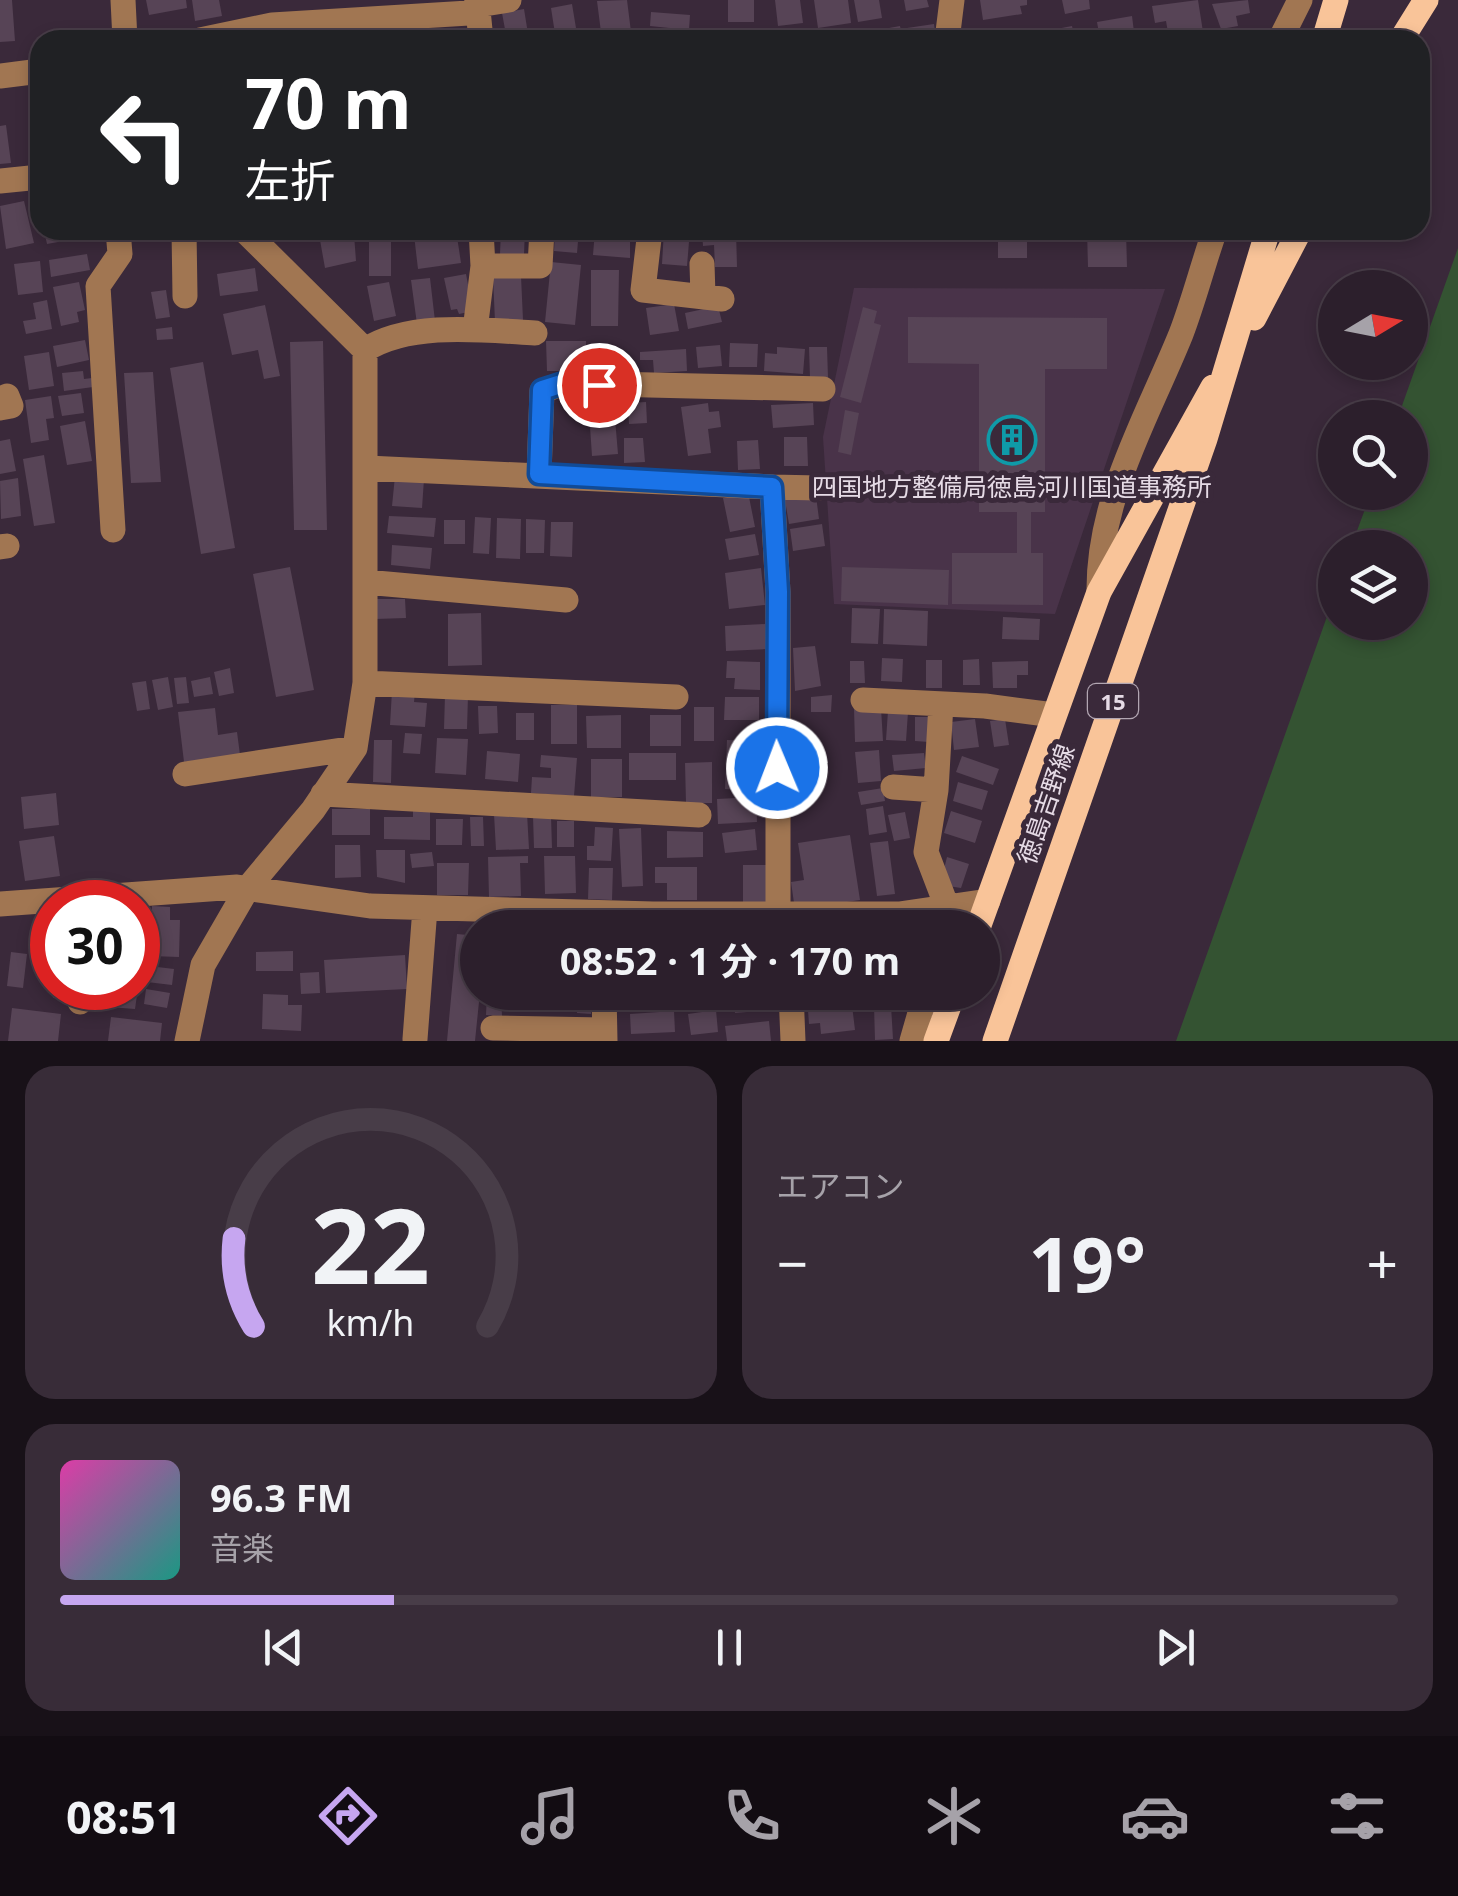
<!DOCTYPE html>
<html lang="ja">
<head>
<meta charset="utf-8">
<style>
	:root { --surface:#2c1f2c; --page:#382c38; --text:#f1f3f6; --muted:#a6a2a9; --line:#483d48; --accent:#c6a6f0 }
	body { margin:0; font-family:"Noto Sans","Noto Sans JP",sans-serif; background:var(--page); color:var(--text); height:100vh; display:flex; flex-direction:column; font-size:38px; white-space:nowrap }
	* { box-sizing:border-box; margin:0 }
	p { font-size:32px; color:var(--muted) }
	.icon { flex:none; width:55px; height:55px; fill:none; stroke:currentColor; stroke-width:2; stroke-linecap:round; stroke-linejoin:round }
	.map { position:relative; height:1041px; overflow:hidden }
	.side { display:flex; flex-direction:column; gap:25px; padding:25px; background:#181118; flex:1 }
	.side>* { flex:none }
	.banner { position:absolute; left:30px; top:30px; width:1400px; height:210px; border-radius:30px; box-shadow:0 5px 15px #0003,0 0 0 2px var(--line); background:#202124; color:#fff; overflow:hidden }
	.needle { width:65px; rotate:80deg }
	.buttons { position:absolute; left:1318px; top:270px; display:grid; gap:20px }
	.buttons a { display:grid; place-items:center; width:110px; height:110px; border-radius:50%; background:var(--surface); box-shadow:0 5px 15px #0003,0 0 0 2px var(--line); font-size:50px }
	.speed { position:absolute; left:30px; top:880px; display:flex; gap:20px; font-size:50px; font-weight:700; text-align:center }
	.speed>* { display:grid; place-content:center; width:130px; height:130px; border-radius:50%; background:var(--surface); box-shadow:0 5px 15px #0003,0 0 0 2px var(--line); line-height:1 }
	.speed .limit { border:15px solid #d22; background:#fff; color:#111 }
	.pin { position:absolute; display:grid; place-items:center; width:85px; height:85px; color:#fff; margin:-42px; border:5px solid #fff; border-radius:50%; box-shadow:0 2px 10px #0007 }
	.me { position:absolute; width:110px; margin:-55px; rotate:359deg; stroke-linejoin:round; filter:drop-shadow(0 0 8px #0008) }
	.turn { display:flex; align-items:center; gap:35px; height:210px; padding:0 50px; font-size:45px }
	.turn .icon { width:130px; height:130px; stroke-width:2.5 }
	.turn b { display:block; font-size:70px; line-height:85px }
	.big { font-size:75px; font-weight:700; line-height:1.1 }
	.side .card { flex:1; display:flex; flex-direction:column; justify-content:center; gap:15px; min-width:0; padding:0 35px; border-radius:30px; background:var(--page) }
	.side .dial { align-items:center; gap:0 }
	.dial svg { height:260px; overflow:visible; fill:none; stroke:var(--line); stroke-width:7; stroke-linecap:round; text-anchor:middle }
	.dial text { fill:var(--text); stroke:none }
	.song { display:flex; align-items:center; gap:30px }
	.cover { width:120px; height:120px; border-radius:15px; background:linear-gradient(135deg,hsl(320 70% 55%),hsl(170 70% 35%)) }
	.played { height:10px; border-radius:5px; background:linear-gradient(90deg,var(--accent) 25%,var(--line) 25%) }
	.keys { display:flex; justify-content:space-around; direction:ltr }
	.heat { display:flex; justify-content:space-between; align-items:center; font-size:55px; direction:ltr }
	.side .tiles { flex:1; display:grid; gap:25px; grid-template-columns:1fr 1fr }
	.card:last-child { grid-column:span 2 }
	.trip { position:absolute; left:460px; top:910px; width:540px; height:100px; border-radius:50px; background:var(--surface); box-shadow:0 5px 15px #0003,0 0 0 2px var(--line); font-weight:700; line-height:100px; text-align:center }
	.dock { display:flex; height:160px; justify-content:space-around; align-items:center; background:#120c12; color:var(--muted) }
	.dock .icon { width:70px; height:70px }
	.dock .on { color:var(--accent) }
	.dock b { font-size:45px; color:var(--text) }
	.map>svg:first-child { display:block }
	.built { fill:#493349 }
	.green { fill:#345332 }
	.building { fill:#574456 }
	.lines { fill:none; stroke-linecap:round; stroke-linejoin:round }
	.minor { stroke:#a17652; stroke-width:25 }
	.major { stroke:#f9c499; stroke-width:25 }
	.route-casing { stroke:#114b97; stroke-width:25 }
	.route { stroke:#1a73e8; stroke-width:18 }
	.labels { text-anchor:middle; dominant-baseline:central; stroke-width:10; stroke-linejoin:round; paint-order:stroke }
	.shield { fill:#3a293a; stroke:#b2a6b2; stroke-width:2.5 }
	.shield-label { font-size:22px; font-weight:bold; fill:#e6dbe6 }
	.poi-label { font-size:25px; fill:#e6dbe6; stroke:#3a293a }
	.street-label { font-size:25px; fill:#e6dbe6; stroke:#3a293a }
</style>
</head>
<body>
<div class="map">
<svg width="1458" height="1041" viewBox="0 0 1458 1041">
	<rect width="100%" height="100%" fill="#3a293a"/>
	<path class="built" d="M854,288l311,1 -110,325 -221,-10 -11,-167z"/>
	<path class="green" d="M1458,248v793h-282l159,-447v28h75v-74l-59,-1 20,-54 39,-1v-74l-12,-1z"/>
	<path class="building" d="M0,0h12l3,41 -15,1z
		M146,0h40l1,8 -38,7z
		M192,0h27l3,16 -27,5z
		M627,0l5,40h-30l-5,-39z
		M728,0h26v22h-26z
		M775,0h25l3,23 -25,3z
		M814,0h34l3,23 -33,5z
		M854,0h25l3,18 -24,4z
		M904,0h23l2,7 -23,4z
		M980,0h47v5l-7,1 2,8 -39,6z
		M1062,0h27l1,9 -25,5z
		M1198,0l5,32 -34,6 -3,-17 -11,2 -3,-17z
		M1248,0l2,13 -14,3 2,10 -17,3 -9,-25z
		M572,4l6,36h-22l-5,-32z
		M524,9l5,31h-22l-5,-27z
		M651,12l39,3 -1,15 -39,-4z
		M1132,16l3,24 -35,-1 -3,-17z
		M934,24l2,16h-27l-2,-12z
		M900,26l3,14h-35l-1,-8z
		M1072,26l3,14h-27l-2,-9z
		M756,28l1,12h-31v-10z
		M1027,29l2,11h-18l-1,-7z
		M6,125l5,38 -11,1v-38z
		M24,201l10,42 -28,6 -6,-43z
		M44,230h58v4l-55,10z
		M456,230l5,33 -43,6 -4,-34z
		M501,230h24l-1,24h-24z
		M555,230h24l-2,23 -23,-2z
		M595,230h35v28l-37,-3z
		M664,230h26l-3,36 -25,-2z
		M702,230h34l1,37h-22l-1,-22 -11,1z
		M998,230h29v28h-29z
		M1087,230h39l1,37h-39z
		M354,234l2,27 -31,7 -5,-28z
		M369,239h22v37h-22z
		M87,254l3,16 -39,7 -2,-17z
		M40,261l3,31 -25,3 -4,-31z
		M551,262l30,3 -6,60 -30,-3z
		M255,268l3,23 -38,5 -3,-22z
		M591,270h28l-1,56h-27z
		M466,274l7,37 -14,3 -2,-5 -6,1 -7,-32z
		M521,276l2,44 -28,2 -2,-45z
		M430,278l5,43 -18,3 -6,-44z
		M79,282l6,28 -8,2 2,10 -18,4 -8,-39z
		M389,282l7,34 -22,5 -7,-35z
		M166,290l4,27 -14,2 -5,-27z
		M47,300l5,29 -26,5 -3,-13 13,-2 -3,-16z
		M674,304l5,27 -29,4 -4,-27z
		M265,305l15,71 -16,3 -6,-29 -26,5 -9,-41z
		M718,306l4,16 -34,7 -3,-16z
		M863,307l14,4 -3,12 7,2 -20,78 -21,-6z
		M908,317l199,1v51h-62v143h-14v41h12v52l-91,-1v-51h65v-41h-38v-148l-71,-1z
		M172,327l1,12 -16,1 -1,-11z
		M85,340l4,20 -32,7 -4,-21z
		M323,341l4,189h-33l-4,-188z
		M546,341h40l1,30h-40z
		M730,343l28,1 -1,23h-28z
		M720,345l2,21 -24,2 -2,-21z
		M777,347l28,2 -2,25 -39,-3 1,-18 12,1z
		M809,347h18l1,31h-18z
		M686,349l1,22 -33,2 -1,-13h-13v-8z
		M49,352l5,34 -25,4 -5,-34z
		M203,362l32,186 -34,6 -31,-186z
		M83,371l1,8 8,-1 1,9 -29,4 -2,-18z
		M153,372l8,110 -30,1 -7,-110z
		M81,393l3,20 -22,3 -4,-20z
		M613,395l5,59 -26,2 -4,-59z
		M51,396l3,22 -8,1 3,21 -18,3 -6,-43z
		M646,402l1,21 -18,1 -1,-21z
		M708,403l1,9 10,-1 2,16 -13,2 3,24 -23,3 -7,-49z
		M813,403l1,22 -41,3 -2,-23z
		M845,410l14,3 -8,42 -13,-3z
		M85,421l7,40 -25,4 -7,-39z
		M784,437h23l1,29h-24z
		M624,438h19l2,24 -21,1z
		M10,439l6,32 -16,3v-33z
		M758,440l2,29 -22,1 -1,-29z
		M44,455l11,68 -21,3 -11,-67z
		M395,476l29,3 -2,29 -30,-2z
		M18,478l3,38 -20,3 -1,-38z
		M748,492l7,35 -25,5 -7,-34z
		M816,496l3,23 -30,5 -4,-24z
		M389,516l47,2 -2,19 -47,-4z
		M475,517l16,1 -2,36 -16,-1z
		M497,518l24,1 -1,40 -24,-1z
		M526,519l19,1 -1,33h-18z
		M444,520h21v24h-21z
		M551,522h22l-1,35 -22,-1z
		M822,524l3,22 -32,5 -3,-22z
		M755,534l4,21 -30,5 -4,-21z
		M392,545l40,3 -2,21 -39,-4z
		M290,567l24,123 -38,7 -23,-123z
		M842,567l107,3 -1,35 -107,-4z
		M761,568l4,37 -36,4 -4,-36z
		M375,599h30l1,19 -31,1z
		M852,608l28,1 -2,35 -27,-1z
		M884,609l44,2 -1,35 -44,-2z
		M481,613l1,52 -34,1v-52z
		M1003,617l37,2 -1,21 -37,-1z
		M765,624l2,25 -41,2 -1,-25z
		M815,646l6,40 -26,5 -2,-43z
		M882,658l21,1 -1,23 -21,-1z
		M979,659l1,26h-17v-25z
		M926,660h16v28h-16z
		M727,661l33,1v28l-26,-1 1,-11h-9z
		M850,661h14l1,22h-15z
		M1028,661v14h-11v13h-24l-1,-26z
		M230,668l4,25 -15,3 -5,-24z
		M168,677l5,30 -15,3 -6,-30z
		M186,677l3,26 -12,1 -3,-26z
		M210,677l3,17 -19,3 -3,-16z
		M146,681l4,28 -13,2 -5,-28z
		M392,691l23,1 -1,10 13,1 -2,24 -35,-2z
		M445,695l23,1 -1,33h-23z
		M832,695l-1,17h-20v-15z
		M725,697h34v23h-35z
		M551,705h26v39h-26z
		M478,706h19l1,27 -19,1z
		M694,707h20v34h-20z
		M215,708l3,27 19,-3 3,23 -56,7 -6,-50z
		M881,708l2,33 -28,1 -1,-33z
		M888,711l20,1 -2,29 -20,-1z
		M516,713h18v27h-18z
		M621,715v33h-34l-1,-32z
		M650,715h31v31h-31z
		M915,717h14v25l-14,-1z
		M975,719l4,28 -25,3 -3,-28z
		M1005,719l4,26 -15,2 -4,-26z
		M405,733l17,1 -2,20 -17,-1z
		M437,738l31,1 -2,36 -31,-2z
		M374,740h18l-1,43 -18,-1z
		M727,740l32,1 -3,50 -31,-2z
		M879,750l2,31 -23,2 -3,-31z
		M487,751l33,3 -2,28 -33,-3z
		M629,753h47v27h-47z
		M924,753l2,15 -32,3 -2,-16z
		M541,755l36,3 -3,38 -43,-3 1,-16 19,1v-10l-11,-1z
		M962,756l37,13 -6,16 -37,-13z
		M591,759h31v38h-31z
		M712,762v41h-26l-1,-40z
		M958,782l30,9 -6,19 -29,-9z
		M883,788l2,13 -24,4 -3,-13z
		M56,793l3,32 -35,4 -3,-32z
		M756,797l1,25 -39,2 -1,-25z
		M883,806l4,26 -18,3 -3,-26z
		M413,807h17v33l-46,-1v-22h29z
		M332,809h38v26h-38z
		M951,811l31,10 -7,22 -31,-10z
		M905,812l5,26 -16,3 -6,-26z
		M527,813l2,36 -33,1 -2,-36z
		M533,816h18l1,32h-18z
		M470,817h13l1,29h-13z
		M436,819h27l-1,26h-26z
		M557,821h17v26h-17z
		M595,827l18,1 -2,33 -24,-1v-14h7z
		M641,828l2,58 -21,1 -3,-58z
		M755,829l2,21 -32,3 -3,-20z
		M667,831l36,1v25l-36,1z
		M850,835l10,65 -65,10 -4,-28 13,-2 -6,-37z
		M54,836l6,40 -35,5 -6,-40z
		M888,841l7,53 -18,2 -7,-53z
		M335,845h25l1,32 -26,1z
		M376,850h29v33l-28,-6z
		M432,852l2,14 -22,2 -2,-14z
		M528,856v7h-8l1,33 -32,1 -1,-40z
		M544,856h31l1,37 -31,1z
		M947,857l22,7 -8,24 -13,-2 -4,-17z
		M437,863h32l-1,32h-31z
		M743,865h23v38h-23z
		M655,867h42v33h-30v-17h-12z
		M589,868h24l-1,32 -24,-1z
		M152,906l18,1v13h10l-1,37 -28,-1z
		M457,934l21,2 2,56 -5,49h-28z
		M293,951v20h-37v-19z
		M11,952l16,2 -4,34 -16,-2z
		M405,955l2,34 -81,4 -2,-33z
		M41,960l11,1v17l-12,-1z
		M149,966l25,3 -2,16 -25,-3z
		M319,972l1,21 -19,1 -1,-21z
		M54,988h17l-1,11 -17,-1z
		M112,988h26l-3,21 -26,-2z
		M146,989l24,4 -3,15 -23,-4z
		M487,992h14l1,24 -16,-1z
		M508,992h13l1,20h-13z
		M534,992h25l1,13h-25z
		M578,992h13v22l-14,-1z
		M618,992h16l1,10 -16,1z
		M646,992h27v8l-27,1z
		M733,992h24l2,19 -24,2z
		M877,992h28v7l-28,2z
		M263,994l25,1v10h14l-1,26 -39,-2z
		M852,1005l3,25 -34,4 -1,-11 -11,1 -1,-14z
		M891,1005l2,34 -18,1 -1,-34z
		M12,1008l49,6 -3,27h-50z
		M716,1010l2,22 -27,3 -3,-21z
		M674,1011l1,21 -44,2 -1,-20z
		M111,1017l51,6 -2,18h-52z
		M769,1021l2,20h-44l-2,-15z"/>
	<g class="lines">
		<path class="minor" d="M123,0l2,40
			M477,0l4,40
			M200,40l72,-15 197,-12 9,-8 31,-5
			M947,40l5,-40
			M1280,40l20,-40
			M0,76l40,-5
			M0,181l40,-4
			M184,230l1,66
			M650,230l-7,60 79,9
			M702,264l1,32
			M483,266h57l2,-36
			M475,330l8,-64 -2,-36
			M365,350c45,-29 118,-20 170,-17
			M0,408l11,-2 -4,-10
			M367,468l405,19 6,105v324
			M539,474l3,-83 23,-8 258,6
			M772,487l47,1
			M113,530l-15,-244 22,-32 -2,-24
			M0,547l7,-1
			M365,582l201,18
			M1099,592c-1,-93 48,-174 82,-258 13,-34 22,-70 34,-104
			M365,683l311,14
			M863,700l122,6 69,9
			M941,704l-5,86 -10,62 21,55
			M185,774l170,-26
			M893,787l43,3
			M323,794l376,21
			M0,904l237,-17 133,19 283,8h246l89,-13
			M604,992l1,49
			M791,992l2,49
			M80,1002l2,-14
			M493,1028l111,2
			M415,1039l10,-131
			M187,1041l16,-76 44,-76 66,-79 42,-62 10,-65v-333l-121,-120
			M912,1041l14,-49"/>
		<path class="major" d="M1324,40l12,-40
			M1401,40l25,-40
			M1254,318l46,-88
			M978,928l121,-336 114,-205
			M936,1041l18,-49
			M995,1041l210,-602 63,-209"/>
	</g>
	<g class="lines">
		<g class="route-casing">
			<path id="route" d="M599,385l-35,-2 -22,7 -3,84 233,13 6,105 -1,176"/>
		</g>
		<use href="#route" class="route"/>
	</g>
	<defs>
		<g id="building-ring" transform="scale(2.5)"><circle r="9.5" fill="#3a293a" stroke="#0f9aa8" stroke-width="1.5"/><path d="M-4-6H4V6H1V3H-1V6H-4ZM-2.5-4.3h1.7v1.8h-1.7ZM.8-4.3h1.7v1.8H.8ZM-2.5-1h1.7V.8h-1.7ZM.8-1h1.7V.8H.8Z" fill="#0f9aa8"/></g>
	</defs>
	<g fill-rule="evenodd">
		<use href="#building-ring" x="1012" y="440"/>
	</g>
	<g class="labels">
		<rect class="shield" x="1088" y="684" width="50" height="34" rx="8"/>
		<g class="shield-label">
			<text x="1113" y="701">15</text>
		</g>
		<g class="poi-label">
			<text x="1012" y="486">四国地方整備局徳島河川国道事務所</text>
		</g>
		<g class="street-label">
			<text transform="translate(1045 804) rotate(-71)">徳島吉野線</text>
		</g>
	</g>
</svg>
<div class="buttons">
<a><svg class="needle" viewBox="-14 -14 28 28"><path d="M0-13l5 13h-10z" fill="#e53935"/><path d="M0 13l5-13h-10z" fill="#a6a2a9"/></svg></a>
<a><svg class="icon" aria-label="search" viewBox="0 0 24 24"><circle cx="10" cy="10" r="6"/><path d="M15 15l6 6"/></svg></a>
<a><svg class="icon" aria-label="layers" viewBox="0 0 24 24"><path d="M12 4l9 5-9 5-9-5zM3 14l9 5 9-5"/></svg></a>
</div>
<div class="speed"><div class="limit">30</div></div>
<div class="pin" style="left:599px;top:385px;background:#d93025"><svg class="icon" aria-label="arrive" viewBox="0 0 24 24"><path d="M6 21V4h12l-3 4 3 4H6"/></svg></div>
<svg class="me" style="left:777px;top:768px" viewBox="-20 -20 40 40"><circle r="17" fill="#1a73e8" stroke="#fff" stroke-width="3"/><path d="M0-11L8 9 0 5-8 9z" fill="#fff"/></svg>
<div class="trip">08:52 · 1 分 · 170 m</div>
<div class="banner">
<div class="turn"><svg class="icon" aria-label="left" viewBox="0 0 24 24"><path d="M17 20v-9H6M10 6l-5 5 5 5"/></svg><div><b>70 m</b>左折</div></div>
</div>
</div>
<section class="side">
<div class="tiles">
<div class="card dial"><svg viewBox="0 0 100 80">
<path d="M14 69A42 42 0 1 1 86 69"/>
<path d="M14 69A42 42 0 0 1 8 42" stroke="#c6a6f0"/>
<text x="50" y="56" font-size="32" font-weight="700">22</text>
<text x="50" y="72" font-size="11">km/h</text>
</svg></div>
<div class="card"><p>エアコン</p>
<div class="heat"><a>−</a><b class="big">19°</b><a>+</a></div>
</div>
<div class="card">
<div class="song"><i class="cover"></i><div><b>96.3 FM</b><p>音楽</p></div></div>
<div class="played"></div>
<div class="keys"><svg class="icon" aria-label="previous" viewBox="0 0 24 24"><path d="M18 5L8 12l10 7zM5 5v14"/></svg><svg class="icon" aria-label="pause" viewBox="0 0 24 24"><path d="M8 5v14M16 5v14"/></svg><svg class="icon" aria-label="next" viewBox="0 0 24 24"><path d="M6 5l10 7-10 7zM19 5v14"/></svg></div>
</div>
</div>
</section>
<nav class="dock">
<b>08:51</b>
<svg class="icon on" aria-label="directions" viewBox="0 0 24 24"><path d="M12 3l9 9-9 9-9-9zM9 14v-3h6M13 9l2 2-2 2"/></svg>
<svg class="icon" aria-label="music" viewBox="0 0 24 24"><path d="M9 18V5l10-2v13"/><circle cx="6" cy="18" r="3"/><circle cx="16" cy="16" r="3"/></svg>
<svg class="icon" aria-label="phone" viewBox="0 0 24 24"><path d="M5 4h4l2 5-3 2q2 4 5 5l2-3 5 2v4C11 20 4 13 5 4z"/></svg>
<svg class="icon" aria-label="climate" viewBox="0 0 24 24"><path d="M12 3v18M4 7l16 10M4 17L20 7"/></svg>
<svg class="icon" aria-label="car" viewBox="0 0 24 24"><path d="M5 17H2v-5l4-1 3-4h7l3 4 3 1v5h-3M9 17h6M6 11h13"/><circle cx="7" cy="17" r="2"/><circle cx="17" cy="17" r="2"/></svg>
<svg class="icon" aria-label="filters" viewBox="0 0 24 24"><path d="M4 7h16M4 17h16"/><circle cx="9" cy="7" r="2"/><circle cx="15" cy="17" r="2"/></svg>
</nav>
</body>
</html>
